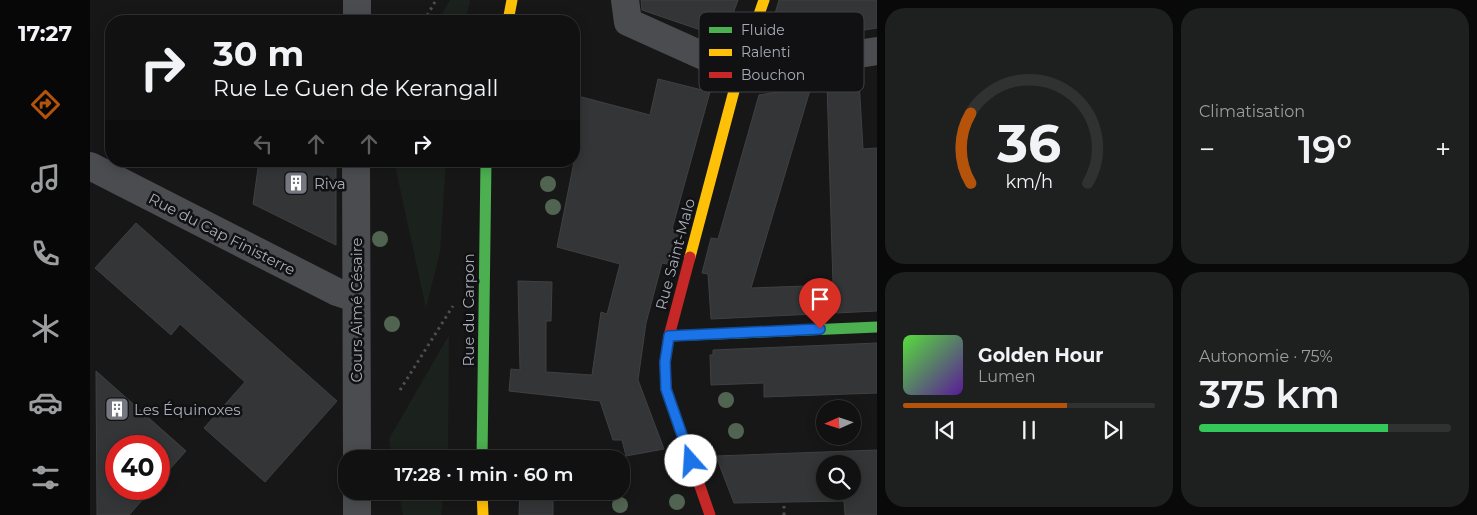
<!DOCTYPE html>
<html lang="fr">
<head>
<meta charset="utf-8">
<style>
	:root { --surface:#111; --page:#1e1f1f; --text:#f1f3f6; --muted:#9c9d9f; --line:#303131; --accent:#b45309 }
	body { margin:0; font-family:Montserrat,sans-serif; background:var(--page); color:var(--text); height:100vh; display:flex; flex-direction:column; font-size:19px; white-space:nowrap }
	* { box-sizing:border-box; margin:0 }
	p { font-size:16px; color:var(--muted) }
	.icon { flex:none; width:28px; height:28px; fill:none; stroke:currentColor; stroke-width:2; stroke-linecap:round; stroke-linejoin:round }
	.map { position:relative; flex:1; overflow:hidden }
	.details { display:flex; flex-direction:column; gap:8px; padding:8px; background:#090909; width:600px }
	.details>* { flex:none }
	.top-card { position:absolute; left:15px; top:15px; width:475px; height:152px; border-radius:20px; box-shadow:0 2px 12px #0003,0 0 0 1px var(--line); background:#111; color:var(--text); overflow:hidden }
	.needle { width:32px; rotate:267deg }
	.controls { position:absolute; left:726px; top:400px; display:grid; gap:10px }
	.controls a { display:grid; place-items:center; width:45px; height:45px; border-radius:50%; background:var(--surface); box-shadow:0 2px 12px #0003,0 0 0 1px var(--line); font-size:25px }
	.speed { position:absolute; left:15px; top:435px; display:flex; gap:10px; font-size:25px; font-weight:700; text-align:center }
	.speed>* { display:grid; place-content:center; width:65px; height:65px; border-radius:50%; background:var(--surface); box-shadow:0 2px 12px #0003,0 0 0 1px var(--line); line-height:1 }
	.speed .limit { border:8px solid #d22; background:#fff; color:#111 }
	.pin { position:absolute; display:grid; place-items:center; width:42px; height:42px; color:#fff; margin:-51px -21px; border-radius:50% 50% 50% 0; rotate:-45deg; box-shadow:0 0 5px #0007 }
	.pin .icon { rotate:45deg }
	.me { position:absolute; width:55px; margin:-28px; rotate:341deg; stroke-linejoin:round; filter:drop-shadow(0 0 4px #0008) }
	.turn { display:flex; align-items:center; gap:18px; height:105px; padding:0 25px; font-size:22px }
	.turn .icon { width:65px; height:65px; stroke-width:2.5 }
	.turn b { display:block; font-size:35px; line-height:42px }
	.lanes { display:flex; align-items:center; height:48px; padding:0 25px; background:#0003; justify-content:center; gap:25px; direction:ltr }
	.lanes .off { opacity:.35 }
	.big { font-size:38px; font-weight:600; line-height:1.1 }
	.details .widget { flex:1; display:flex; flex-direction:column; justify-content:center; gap:8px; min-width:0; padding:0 18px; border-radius:20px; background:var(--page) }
	.details .dial { align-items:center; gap:0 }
	.dial svg { height:130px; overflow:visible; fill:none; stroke:var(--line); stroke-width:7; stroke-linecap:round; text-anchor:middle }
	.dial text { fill:var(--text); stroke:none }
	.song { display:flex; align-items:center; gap:15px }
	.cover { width:60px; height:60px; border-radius:8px; background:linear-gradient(135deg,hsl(110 70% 55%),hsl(270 70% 35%)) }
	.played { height:5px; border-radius:2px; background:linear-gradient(90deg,var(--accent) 65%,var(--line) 65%) }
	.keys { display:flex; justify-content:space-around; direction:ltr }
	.heat { display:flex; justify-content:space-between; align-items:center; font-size:28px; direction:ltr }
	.charge { height:8px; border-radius:4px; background:linear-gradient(90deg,#34c759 75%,var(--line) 0) }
	.details .tiles { flex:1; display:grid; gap:8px; grid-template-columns:repeat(2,1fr) }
	.trip { position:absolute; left:248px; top:450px; width:292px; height:50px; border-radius:20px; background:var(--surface); box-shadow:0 2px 12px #0003,0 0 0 1px var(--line); font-weight:600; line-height:50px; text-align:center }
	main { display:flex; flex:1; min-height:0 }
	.tab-bar { display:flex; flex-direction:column; width:90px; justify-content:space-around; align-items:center; background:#070707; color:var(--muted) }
	.tab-bar .icon { width:35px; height:35px }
	.tab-bar .on { color:var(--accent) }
	.tab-bar b { font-size:22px; color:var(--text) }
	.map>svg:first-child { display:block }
	.green { fill:#1b211c }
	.building { fill:#343537; stroke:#3f4043; fill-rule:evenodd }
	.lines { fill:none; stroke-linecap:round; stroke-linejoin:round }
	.path { stroke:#4d4e52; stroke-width:3; stroke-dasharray:2.5 4; stroke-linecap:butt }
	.street { stroke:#4b4c50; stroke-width:28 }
	.fast { stroke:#4caf50; stroke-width:11 }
	.slow { stroke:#ffc107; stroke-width:11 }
	.jam { stroke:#c62828; stroke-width:11 }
	.tree { fill:#506451 }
	.route-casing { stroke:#114b97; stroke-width:12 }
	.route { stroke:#1a73e8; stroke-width:9 }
	.labels { text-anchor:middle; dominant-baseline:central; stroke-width:5; stroke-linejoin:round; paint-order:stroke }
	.poi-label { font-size:15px; fill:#a8adb8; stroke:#111113; text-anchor:start }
	.street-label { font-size:15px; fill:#a8adb8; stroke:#111113 }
	.key { fill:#111113; stroke:#3e4045; stroke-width:1 }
	.key-label { font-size:14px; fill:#a8adb8 }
</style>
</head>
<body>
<main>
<nav class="tab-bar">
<b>17:27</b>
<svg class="icon on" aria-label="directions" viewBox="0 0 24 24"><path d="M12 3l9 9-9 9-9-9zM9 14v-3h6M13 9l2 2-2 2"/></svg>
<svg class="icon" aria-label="music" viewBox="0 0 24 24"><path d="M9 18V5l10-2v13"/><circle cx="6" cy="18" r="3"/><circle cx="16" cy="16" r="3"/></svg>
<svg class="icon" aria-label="phone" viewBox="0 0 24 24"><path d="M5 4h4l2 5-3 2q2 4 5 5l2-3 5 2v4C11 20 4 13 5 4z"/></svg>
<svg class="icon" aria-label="climate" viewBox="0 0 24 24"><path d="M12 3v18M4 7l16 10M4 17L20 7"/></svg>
<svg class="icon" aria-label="car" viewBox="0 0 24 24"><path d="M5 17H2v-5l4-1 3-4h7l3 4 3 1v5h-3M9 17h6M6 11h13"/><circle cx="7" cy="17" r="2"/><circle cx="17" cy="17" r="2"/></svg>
<svg class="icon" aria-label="filters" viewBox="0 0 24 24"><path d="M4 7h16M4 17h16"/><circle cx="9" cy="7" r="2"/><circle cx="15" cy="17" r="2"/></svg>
</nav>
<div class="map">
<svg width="787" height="515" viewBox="0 0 787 515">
	<rect width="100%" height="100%" fill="#171717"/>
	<path class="green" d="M360,0h20l-4,21h-28z
		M304,161h52l-6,91 -14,56z
		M359,335l-1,124h-56l-3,-20z
		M308,491h46l-3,24h-38z"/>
	<path class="building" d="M551,0h97l-14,38 -82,-28z
		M689,0h98v28l-51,8v-2l-1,2 -42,6 -12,-15z
		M568,79l52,13 -38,137 9,2 -9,34 -10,-2 -16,60 -8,57 26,69 -38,7 -4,-16h-9l-13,-39 -91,-10 2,-22 9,1 -2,-89 34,1 -1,39h-5v51l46,3 9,-63 6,2 13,-50 -63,-17 17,-85v-67l76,20z
		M769,80l4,69 14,-1v163l-166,8 -3,-45 -6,-1 9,-35 7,1 41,-144 52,-8 -60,201 82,-3 -6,-201z
		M169,161h77v84l-83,-41z
		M46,223l201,178 -72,81 -61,-54 41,-46 -65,-58 -9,11 -76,-67z
		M787,343v50l-113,4v-14l-53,2 -1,-30h3v-5z
		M6,371l90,80 -27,30v-35h-43v43h36l-23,26h-32z
		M787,450v65h-32l-1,-14 -110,2 -18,-47zM735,464h27v27h-27z
		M430,491h33v24h-34z"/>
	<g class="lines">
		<path class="path" d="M334,21l12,-21
			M310,390l53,-84
			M694,515v-12"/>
		<path class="street" d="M535,0l3,22 111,50 138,-21
			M267,21v-21
			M266,161l1,298
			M0,166l247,126 18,6
			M267,491v24"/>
		<path class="fast" d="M579,336l208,-9
			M392,459l4,-298"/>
		<path class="slow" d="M418,21l4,-21
			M600,257l49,-185 25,-72
			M392,491l1,24"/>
		<path class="jam" d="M600,257l-21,79 -4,27 1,26 44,126"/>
	</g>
	<g class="tree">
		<circle cx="458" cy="184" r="8"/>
		<circle cx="463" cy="207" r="8"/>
		<circle cx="290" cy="239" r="8"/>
		<circle cx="302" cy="324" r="8"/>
		<circle cx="636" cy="400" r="8"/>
		<circle cx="646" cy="431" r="8"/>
		<circle cx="587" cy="502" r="8"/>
		<circle cx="530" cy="505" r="8"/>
	</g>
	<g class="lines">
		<g class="route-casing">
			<path id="route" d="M601,461l-25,-72 -1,-27 4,-26 151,-7"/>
		</g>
		<use href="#route" class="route"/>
	</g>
	<defs>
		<g id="building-square" transform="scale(1.25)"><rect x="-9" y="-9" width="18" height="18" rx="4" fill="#757880" stroke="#111113"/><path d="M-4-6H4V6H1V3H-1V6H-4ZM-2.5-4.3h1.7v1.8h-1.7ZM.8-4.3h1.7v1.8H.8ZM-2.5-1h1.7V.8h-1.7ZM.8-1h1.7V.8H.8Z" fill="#fff"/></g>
	</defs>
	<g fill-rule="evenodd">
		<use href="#building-square" x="206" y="183"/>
		<use href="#building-square" x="27" y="409"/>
	</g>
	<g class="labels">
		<g class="poi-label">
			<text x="224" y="183">Riva</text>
			<text x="44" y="409">Les Équinoxes</text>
		</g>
		<g class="street-label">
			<text transform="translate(132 234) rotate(27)">Rue du Cap Finisterre</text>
			<text transform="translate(585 254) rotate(-75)">Rue Saint-Malo</text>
			<text transform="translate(266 310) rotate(-90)">Cours Aimé Césaire</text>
			<text transform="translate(378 310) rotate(-90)">Rue du Carpon</text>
		</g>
	</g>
	<rect x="609" y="12" width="165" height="80" rx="8" class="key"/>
	<rect x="619" y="27" width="23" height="6" fill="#4caf50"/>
	<rect x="619" y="49" width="23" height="7" fill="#ffc107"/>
	<rect x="619" y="72" width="23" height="6" fill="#c62828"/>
	<g class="key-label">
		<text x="651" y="35">Fluide</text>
		<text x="651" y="57">Ralenti</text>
		<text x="651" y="80">Bouchon</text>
	</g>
</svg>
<div class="controls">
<a><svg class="needle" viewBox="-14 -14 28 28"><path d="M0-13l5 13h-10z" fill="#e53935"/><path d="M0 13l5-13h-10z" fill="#9c9d9f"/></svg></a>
<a><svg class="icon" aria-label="search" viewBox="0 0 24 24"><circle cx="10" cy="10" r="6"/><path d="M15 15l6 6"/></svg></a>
</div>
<div class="speed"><div class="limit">40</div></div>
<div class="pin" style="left:730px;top:329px;background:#d93025"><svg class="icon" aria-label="arrive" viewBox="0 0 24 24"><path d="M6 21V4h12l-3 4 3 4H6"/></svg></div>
<svg class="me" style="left:601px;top:461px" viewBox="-20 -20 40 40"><circle r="19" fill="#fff"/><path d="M0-13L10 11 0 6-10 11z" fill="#1a73e8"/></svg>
<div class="trip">17:28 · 1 min · 60 m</div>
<div class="top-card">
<div class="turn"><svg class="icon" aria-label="right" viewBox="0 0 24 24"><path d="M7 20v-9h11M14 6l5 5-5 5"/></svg><div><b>30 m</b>Rue Le Guen de Kerangall</div></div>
<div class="lanes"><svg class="icon off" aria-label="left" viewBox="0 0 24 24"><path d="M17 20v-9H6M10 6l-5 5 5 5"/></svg><svg class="icon off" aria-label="ahead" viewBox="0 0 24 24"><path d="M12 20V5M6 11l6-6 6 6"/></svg><svg class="icon off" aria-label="ahead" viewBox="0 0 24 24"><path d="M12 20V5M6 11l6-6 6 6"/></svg><svg class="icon" aria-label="right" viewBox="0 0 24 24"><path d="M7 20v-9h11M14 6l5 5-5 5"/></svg></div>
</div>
</div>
<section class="details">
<div class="tiles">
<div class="widget dial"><svg viewBox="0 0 100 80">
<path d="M14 69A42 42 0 1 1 86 69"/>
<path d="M14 69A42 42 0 0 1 14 26" stroke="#b45309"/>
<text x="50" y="56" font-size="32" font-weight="700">36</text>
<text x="50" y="72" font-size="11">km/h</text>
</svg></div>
<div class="widget"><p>Climatisation</p>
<div class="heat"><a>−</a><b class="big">19°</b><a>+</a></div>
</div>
<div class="widget">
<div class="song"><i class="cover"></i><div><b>Golden Hour</b><p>Lumen</p></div></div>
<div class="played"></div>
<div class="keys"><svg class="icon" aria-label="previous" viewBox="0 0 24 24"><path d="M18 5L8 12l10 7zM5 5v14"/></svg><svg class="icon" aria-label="pause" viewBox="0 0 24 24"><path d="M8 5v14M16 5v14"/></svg><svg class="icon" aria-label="next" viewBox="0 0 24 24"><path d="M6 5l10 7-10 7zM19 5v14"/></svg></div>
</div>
<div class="widget"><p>Autonomie · 75%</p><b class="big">375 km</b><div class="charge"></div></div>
</div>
</section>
</main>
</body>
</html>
